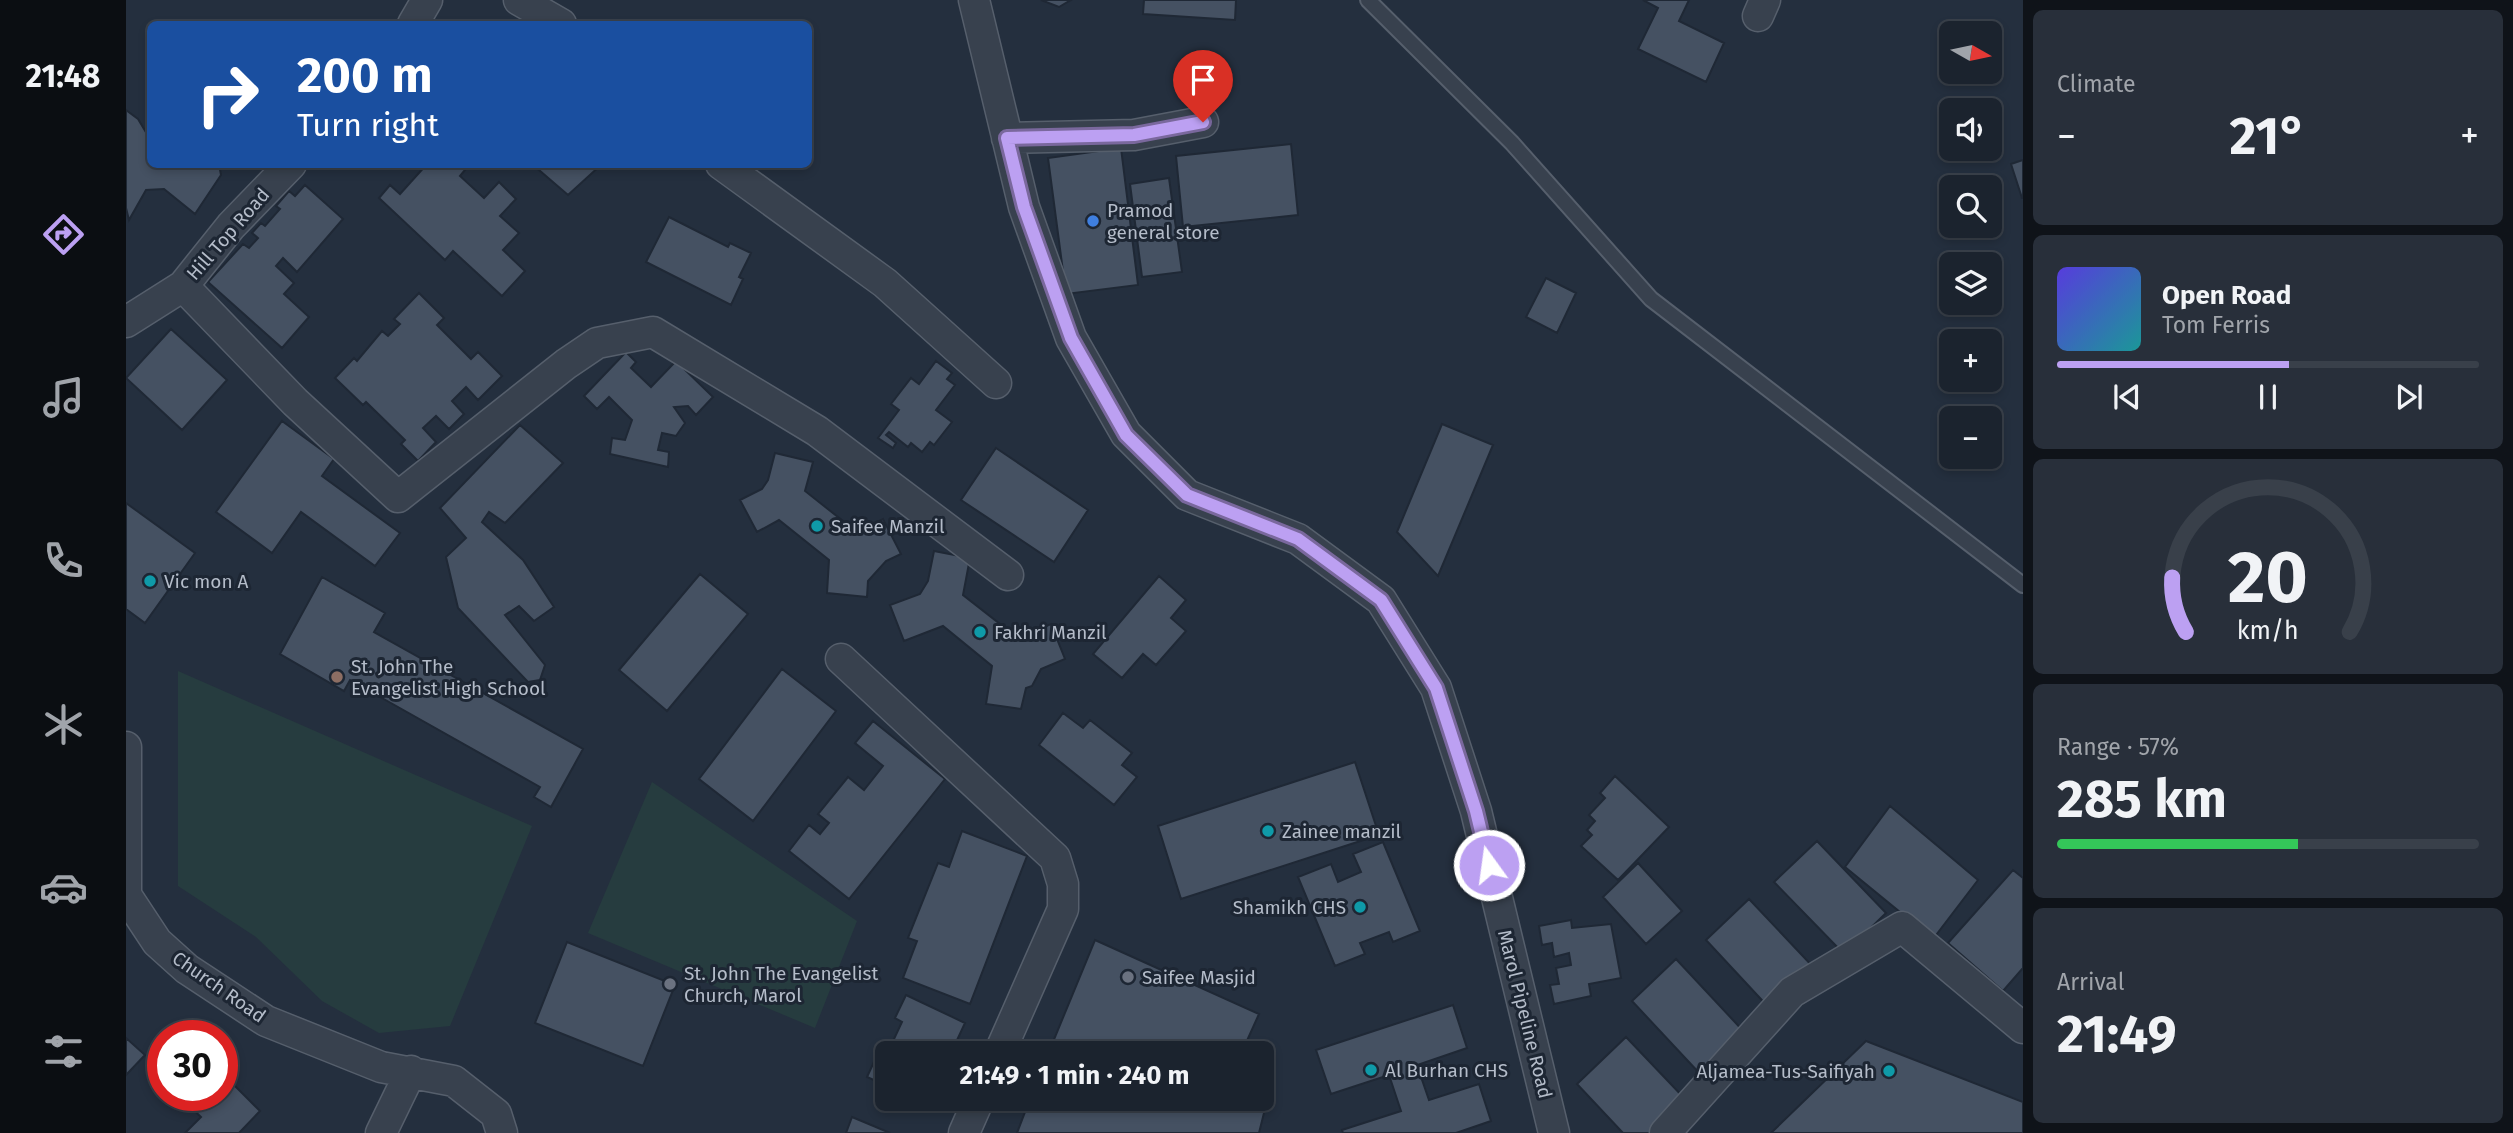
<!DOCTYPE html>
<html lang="en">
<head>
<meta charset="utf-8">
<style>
	:root { --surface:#1b232e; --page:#282f3a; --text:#f1f3f6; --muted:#a0a4aa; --line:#39404a; --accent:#bca0f2 }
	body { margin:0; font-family:"Fira Sans",sans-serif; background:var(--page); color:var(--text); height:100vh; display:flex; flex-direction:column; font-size:26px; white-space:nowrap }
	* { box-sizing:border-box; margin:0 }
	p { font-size:23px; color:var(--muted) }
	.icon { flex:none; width:38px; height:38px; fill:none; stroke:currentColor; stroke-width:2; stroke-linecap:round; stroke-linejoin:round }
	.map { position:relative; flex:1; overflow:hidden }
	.details { display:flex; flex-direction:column; gap:10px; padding:10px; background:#0f1319; width:490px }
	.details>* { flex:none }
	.hud { position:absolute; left:21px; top:21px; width:665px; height:147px; border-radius:10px; box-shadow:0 4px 10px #0003,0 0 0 2px var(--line); background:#1a4fa0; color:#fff; overflow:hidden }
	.needle { width:46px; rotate:99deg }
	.buttons { position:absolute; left:1813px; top:21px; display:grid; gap:14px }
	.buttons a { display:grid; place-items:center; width:63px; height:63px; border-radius:10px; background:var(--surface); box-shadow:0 4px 10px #0003,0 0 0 2px var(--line); font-size:35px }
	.speed { position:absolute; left:21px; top:1020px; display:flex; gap:14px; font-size:35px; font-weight:700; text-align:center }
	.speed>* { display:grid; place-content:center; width:91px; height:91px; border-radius:50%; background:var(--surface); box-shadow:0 4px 10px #0003,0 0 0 2px var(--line); line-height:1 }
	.speed .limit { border:10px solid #d22; background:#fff; color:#111 }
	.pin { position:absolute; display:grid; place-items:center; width:60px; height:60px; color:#fff; margin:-72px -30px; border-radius:50% 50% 50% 0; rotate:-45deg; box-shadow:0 0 7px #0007 }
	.pin .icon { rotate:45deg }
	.me { position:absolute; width:77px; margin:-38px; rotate:346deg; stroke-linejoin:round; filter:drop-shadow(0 0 5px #0008) }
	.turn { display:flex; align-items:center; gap:24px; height:147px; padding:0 35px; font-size:32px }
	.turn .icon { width:91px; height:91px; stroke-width:2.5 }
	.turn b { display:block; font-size:49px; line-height:60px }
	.big { font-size:52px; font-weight:700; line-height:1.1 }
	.details .tile { flex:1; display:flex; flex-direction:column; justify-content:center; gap:10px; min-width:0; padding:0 24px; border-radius:10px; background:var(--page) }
	.details .dial { align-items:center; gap:0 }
	.dial svg { height:182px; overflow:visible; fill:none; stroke:var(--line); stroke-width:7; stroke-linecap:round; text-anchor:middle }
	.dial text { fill:var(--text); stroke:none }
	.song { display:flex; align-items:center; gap:21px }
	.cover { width:84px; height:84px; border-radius:10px; background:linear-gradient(135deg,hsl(250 70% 55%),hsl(180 70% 35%)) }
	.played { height:7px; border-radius:4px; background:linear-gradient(90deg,var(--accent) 55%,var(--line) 55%) }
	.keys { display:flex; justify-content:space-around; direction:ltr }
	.heat { display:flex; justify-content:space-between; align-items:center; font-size:38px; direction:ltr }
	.charge { height:10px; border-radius:5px; background:linear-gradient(90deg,#34c759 57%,var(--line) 0) }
	.trip { position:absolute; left:749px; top:1041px; width:399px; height:70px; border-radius:10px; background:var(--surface); box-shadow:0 4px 10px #0003,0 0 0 2px var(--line); font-weight:700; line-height:70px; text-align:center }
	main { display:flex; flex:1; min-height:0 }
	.tab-bar { display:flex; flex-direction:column; width:126px; justify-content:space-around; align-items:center; background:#0b0e12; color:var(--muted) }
	.tab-bar .icon { width:49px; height:49px }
	.tab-bar .on { color:var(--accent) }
	.tab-bar b { font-size:32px; color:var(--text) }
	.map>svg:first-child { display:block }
	.green { fill:#263c3f }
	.building { fill:#455162; stroke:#1f2835; stroke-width:2 }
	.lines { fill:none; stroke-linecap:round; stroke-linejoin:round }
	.service-casing { stroke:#565f6c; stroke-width:18 }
	.minor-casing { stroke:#565f6c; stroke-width:33 }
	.service { stroke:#38414e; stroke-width:14 }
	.minor { stroke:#38414e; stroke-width:30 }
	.route-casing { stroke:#7a689d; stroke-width:18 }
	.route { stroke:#bca0f2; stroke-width:12 }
	.shop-dot { fill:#3f7fe0; stroke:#1d2633; stroke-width:2.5 }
	.culture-dot { fill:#0f9aa8; stroke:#1d2633; stroke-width:2.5 }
	.education-dot { fill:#8d6e63; stroke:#1d2633; stroke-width:2.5 }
	.worship-dot { fill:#6b7280; stroke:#1d2633; stroke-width:2.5 }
	.labels { text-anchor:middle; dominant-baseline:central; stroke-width:6; stroke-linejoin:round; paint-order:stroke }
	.poi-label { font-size:19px; fill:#b4bcc9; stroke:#1d2633; text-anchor:start }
	.street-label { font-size:19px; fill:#b4bcc9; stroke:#1d2633 }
</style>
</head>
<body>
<main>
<nav class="tab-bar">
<b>21:48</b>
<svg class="icon on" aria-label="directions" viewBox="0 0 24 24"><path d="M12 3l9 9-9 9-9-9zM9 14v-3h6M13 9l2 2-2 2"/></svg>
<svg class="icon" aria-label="music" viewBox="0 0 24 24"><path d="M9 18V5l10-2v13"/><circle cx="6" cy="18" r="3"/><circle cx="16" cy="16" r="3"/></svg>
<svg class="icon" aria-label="phone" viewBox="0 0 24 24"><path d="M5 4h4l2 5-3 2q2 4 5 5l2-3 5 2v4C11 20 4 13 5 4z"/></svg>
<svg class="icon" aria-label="climate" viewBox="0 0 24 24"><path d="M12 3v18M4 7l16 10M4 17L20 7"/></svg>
<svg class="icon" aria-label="car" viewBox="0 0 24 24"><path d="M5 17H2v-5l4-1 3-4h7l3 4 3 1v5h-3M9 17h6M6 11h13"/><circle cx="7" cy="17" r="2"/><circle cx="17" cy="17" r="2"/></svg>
<svg class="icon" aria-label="filters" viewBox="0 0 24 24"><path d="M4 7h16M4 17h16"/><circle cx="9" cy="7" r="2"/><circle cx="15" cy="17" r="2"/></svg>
</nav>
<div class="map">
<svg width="1897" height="1133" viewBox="0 0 1897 1133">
	<rect width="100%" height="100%" fill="#242f3e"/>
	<path class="green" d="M52,671l354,155 -82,200 -71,7 -57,-32 -66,-64 -78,-51z
		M526,782l205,139 -42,107 -227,-95z"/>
	<path class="building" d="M915,0h30l-12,7z
		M1018,0h92l-1,20 -92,-6z
		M1517,0h46l-10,21 45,22 -18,39 -68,-33 20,-41z
		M0,110l12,9 12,20v25h69l2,11 -26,39 -31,-25 -18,1 -17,30 -3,-12z
		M1165,144l7,71 -115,12 -7,-71z
		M995,148l17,137 -72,9 -18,-136z
		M1897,160v38h-1l-11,-34z
		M301,164h43l-10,12 24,22 15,-16 17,17 -16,17 19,17 -16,17 22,21 -23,25 -49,-45 -8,9 -66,-62 11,-13 10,9z
		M406,164h70l-34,31z
		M1043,178l13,94 -40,5 -12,-93z
		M179,185l38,34 -46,53 -14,-14 -7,8 18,17 -10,11 25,23 -27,31 -74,-66 35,-38 6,4 9,-10 -6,-5 9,-10 4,3 15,-17 -4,-3 13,-15 6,5z
		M543,217l59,30 2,-4 21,10 -12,24 4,2 -12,26 -85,-43z
		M1420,278l30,15 -19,40 -31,-16z
		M293,293l25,25 -7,7 34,34 7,-7 24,24 -24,24 -12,-13 -14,14 12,13 -15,15 -13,-13 -13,12 13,14 -18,19 -17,-17 4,-4 -39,-38 -3,3 -28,-27 19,-20 3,3 25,-30 6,5 12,-12 -6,-5z
		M45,329l56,51 -45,50 -56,-52z
		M500,352l10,10 -5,6 20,19 25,-26 37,36 -17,18 -8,-9 -14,1 11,16 -9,13 -14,-3 -4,17 11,2 -1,15 -58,-13 2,-16 13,2 7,-20 -23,-23 -12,12 -13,-13z
		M810,361l16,12 -5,6 8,6 -19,25 16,12 -18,23 -4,-3 -8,10 -11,-9 -3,4 -19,-15 -3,3 10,8 -3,5 -15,-10 21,-28 -8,-6 20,-26 8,6z
		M156,421l52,38 -12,17 78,57 -25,33 -74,-54 -29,41 -56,-41z
		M1316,424l51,21 -55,131 -41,-44z
		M394,425l43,38 -58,60 -16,-11 -7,10 41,38 31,47 -20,14 -15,-15 -14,9 40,50 -5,15 -12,2 -70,-74 -12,-51 20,-19 -26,-30z
		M870,448l92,62 -34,52 -93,-62z
		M649,453l38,9 -8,29 52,41 26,-13 18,35 -15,7 -18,20 -1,16 -40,-4 2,-33 -50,-40 -22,12 -17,-32 22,-11 6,-9z
		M0,503l69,50 -50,70 -19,-14z
		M808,551l36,7 -7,37 55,43 33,-14 14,35 -24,10 -9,17 -6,2 -5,21 -35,-5 6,-38 -49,-40 -39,15 -14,-36 30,-11 8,-13z
		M574,574l48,40 -81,97 -48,-41z
		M1033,576l27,24 -15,18 15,13 -30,34 -13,-11 -21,24 -29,-24z
		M196,577l63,36 -11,19 209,117 -32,58 -17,-10 6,-10 -190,-107 -6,11 -64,-37z
		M656,669l54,42 -83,110 -54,-42z
		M937,713l20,15 7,-8 42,33 -10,12 15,12 -23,28 -75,-60z
		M747,721l72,58 -96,120 -60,-48 20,-26 11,9 9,-11 -11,-9 30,-37 16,13 19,-24 -28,-23z
		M1229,762l24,73 -198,64 -23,-73z
		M1489,776l54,51 -51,53 -37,-34 11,-11 -5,-5 8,-9 -6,-6 16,-17 -5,-5z
		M1764,806l88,74 -45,59 -88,-72z
		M836,831l65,25 -57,148 -67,-26 14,-37 -9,-3 30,-75 11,4z
		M1691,841l69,72 -42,41 -70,-72z
		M1257,842l37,89 -27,11 -4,-10 -29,11 5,11 -30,12 -37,-89 33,-13 7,18 23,-10 -8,-18z
		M1512,863l44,48 -36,33 -43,-47z
		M1887,870l10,8v90l-20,23 -55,-48z
		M1623,899l67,71 -44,41 -66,-71z
		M1445,920l1,8 39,-4 10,54 -32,6 2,12 -37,8 -4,-19 9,-1 -3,-16 15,-3 -2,-12 -15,4 -2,-14 -10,2 -3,-19z
		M969,940l164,74 -18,40h-193z
		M441,942l108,43 -32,81 -108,-43z
		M1550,959l70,75 -44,42 -70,-75z
		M780,995l59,28 -13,28 -9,-5 -3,8h-53v32l-20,-9 12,-26 8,3 15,-32 -7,-4z
		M1327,1005l14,43 -50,17 12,35 50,-16 12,37 -35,12h-113l-1,-3 59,-19 -12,-36 -58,19 -15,-44z
		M1500,1037l60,63 -35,33h-28l-46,-49z
		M0,1038l19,17 -19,20z
		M1740,1041l157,61v31h-252z
		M96,1073l38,38 -21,22h-54l16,-16 -22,-21h43z
		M787,1099h16l-3,6z
		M904,1099h208l27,10 -6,24h-242z
		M726,1117l38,16h-44z"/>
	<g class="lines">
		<g class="service-casing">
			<path id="service" d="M1242,0l144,143 139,156 372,286"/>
		</g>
		<g class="minor-casing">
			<path id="minor" d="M393,0l42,24
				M848,0l50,207 47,131 55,96 61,61 111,44 83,61 55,88 40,123 78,322
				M1632,16l7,-16
				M287,24l14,-24
				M881,138l127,-3 69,-13
				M595,164l164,119 111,100
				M57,286l112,116 103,95 168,-133 31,-21 56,-11 164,99 191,144
				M0,322l57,-36 48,-60 60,-62
				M715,659l214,199 8,26v25l-64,145
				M0,747v148l31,47 30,27 79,52 115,46 73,14 42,33 6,19
				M255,1133l30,-62
				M838,1133l15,-34
				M1539,1133l127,-141 110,-65 121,101"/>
		</g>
		<use href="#service" class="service"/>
		<use href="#minor" class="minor"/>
	</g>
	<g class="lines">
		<g class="route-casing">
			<path id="route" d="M1077,122l-69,13 -127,3 17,69 47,131 55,97 61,60 111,44 83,61 55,88 40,123 13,54"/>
		</g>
		<use href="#route" class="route"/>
	</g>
	<circle class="shop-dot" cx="967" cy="221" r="7"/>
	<g class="culture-dot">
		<circle cx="691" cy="526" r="7"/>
		<circle cx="24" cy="581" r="7"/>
		<circle cx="854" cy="632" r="7"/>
		<circle cx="1142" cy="831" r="7"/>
		<circle cx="1234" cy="907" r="7"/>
		<circle cx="1245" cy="1070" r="7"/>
		<circle cx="1763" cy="1071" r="7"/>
	</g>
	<circle class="education-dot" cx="211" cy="677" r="7"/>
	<g class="worship-dot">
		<circle cx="1002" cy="977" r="7"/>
		<circle cx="544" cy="984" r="7"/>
	</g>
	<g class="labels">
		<g class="poi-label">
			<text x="981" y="210">Pramod<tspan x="981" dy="22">general store</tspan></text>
			<text x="705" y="526">Saifee Manzil</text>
			<text x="38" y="581">Vic mon A</text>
			<text x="868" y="632">Fakhri Manzil</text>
			<text x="225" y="666">St. John The<tspan x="225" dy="22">Evangelist High School</tspan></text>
			<text x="1156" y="831">Zainee manzil</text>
			<text x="1220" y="907" text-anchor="end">Shamikh CHS</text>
			<text x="558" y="973">St. John The Evangelist<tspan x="558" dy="22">Church, Marol</tspan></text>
			<text x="1016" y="977">Saifee Masjid</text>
			<text x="1259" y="1070">Al Burhan CHS</text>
			<text x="1749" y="1071" text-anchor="end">Aljamea-Tus-Saifiyah</text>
		</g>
		<g class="street-label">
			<text transform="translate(102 234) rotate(-49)">Hill Top Road</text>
			<text transform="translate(93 987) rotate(35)">Church Road</text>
			<text transform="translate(1399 1014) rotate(76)">Marol Pipeline Road</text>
		</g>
	</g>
</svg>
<div class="buttons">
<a><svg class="needle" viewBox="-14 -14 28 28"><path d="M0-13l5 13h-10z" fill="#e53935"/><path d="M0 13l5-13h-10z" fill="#a0a4aa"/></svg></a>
<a><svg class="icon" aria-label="sound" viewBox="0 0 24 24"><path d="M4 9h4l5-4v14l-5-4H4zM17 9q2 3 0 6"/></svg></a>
<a><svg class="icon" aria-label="search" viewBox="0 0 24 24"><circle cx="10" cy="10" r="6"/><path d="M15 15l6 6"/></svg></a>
<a><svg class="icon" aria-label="layers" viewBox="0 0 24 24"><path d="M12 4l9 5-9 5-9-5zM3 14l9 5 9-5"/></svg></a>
<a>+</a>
<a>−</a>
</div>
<div class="speed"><div class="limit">30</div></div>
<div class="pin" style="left:1077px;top:122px;background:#d93025"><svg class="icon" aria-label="arrive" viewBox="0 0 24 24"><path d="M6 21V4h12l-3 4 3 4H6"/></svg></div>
<svg class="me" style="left:1363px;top:865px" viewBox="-20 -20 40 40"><circle r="17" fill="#bca0f2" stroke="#fff" stroke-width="3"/><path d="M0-11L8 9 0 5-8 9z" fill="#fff"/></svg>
<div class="trip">21:49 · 1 min · 240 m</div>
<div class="hud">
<div class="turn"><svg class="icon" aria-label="right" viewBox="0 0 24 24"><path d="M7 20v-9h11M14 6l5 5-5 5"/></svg><div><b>200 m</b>Turn right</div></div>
</div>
</div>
<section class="details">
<div class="tile"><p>Climate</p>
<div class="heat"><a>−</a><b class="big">21°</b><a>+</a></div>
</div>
<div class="tile">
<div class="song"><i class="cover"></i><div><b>Open Road</b><p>Tom Ferris</p></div></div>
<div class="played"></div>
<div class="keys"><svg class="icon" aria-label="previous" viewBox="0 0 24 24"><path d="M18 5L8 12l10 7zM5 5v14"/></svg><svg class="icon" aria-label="pause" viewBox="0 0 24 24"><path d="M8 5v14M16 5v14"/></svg><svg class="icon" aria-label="next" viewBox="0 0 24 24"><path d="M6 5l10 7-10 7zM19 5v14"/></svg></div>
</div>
<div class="tile dial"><svg viewBox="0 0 100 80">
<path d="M14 69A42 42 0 1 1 86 69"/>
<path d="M14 69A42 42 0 0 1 8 45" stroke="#bca0f2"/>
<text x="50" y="56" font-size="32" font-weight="700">20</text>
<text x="50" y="72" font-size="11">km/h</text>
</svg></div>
<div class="tile"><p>Range · 57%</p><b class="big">285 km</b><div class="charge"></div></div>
<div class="tile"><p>Arrival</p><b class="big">21:49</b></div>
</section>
</main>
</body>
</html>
